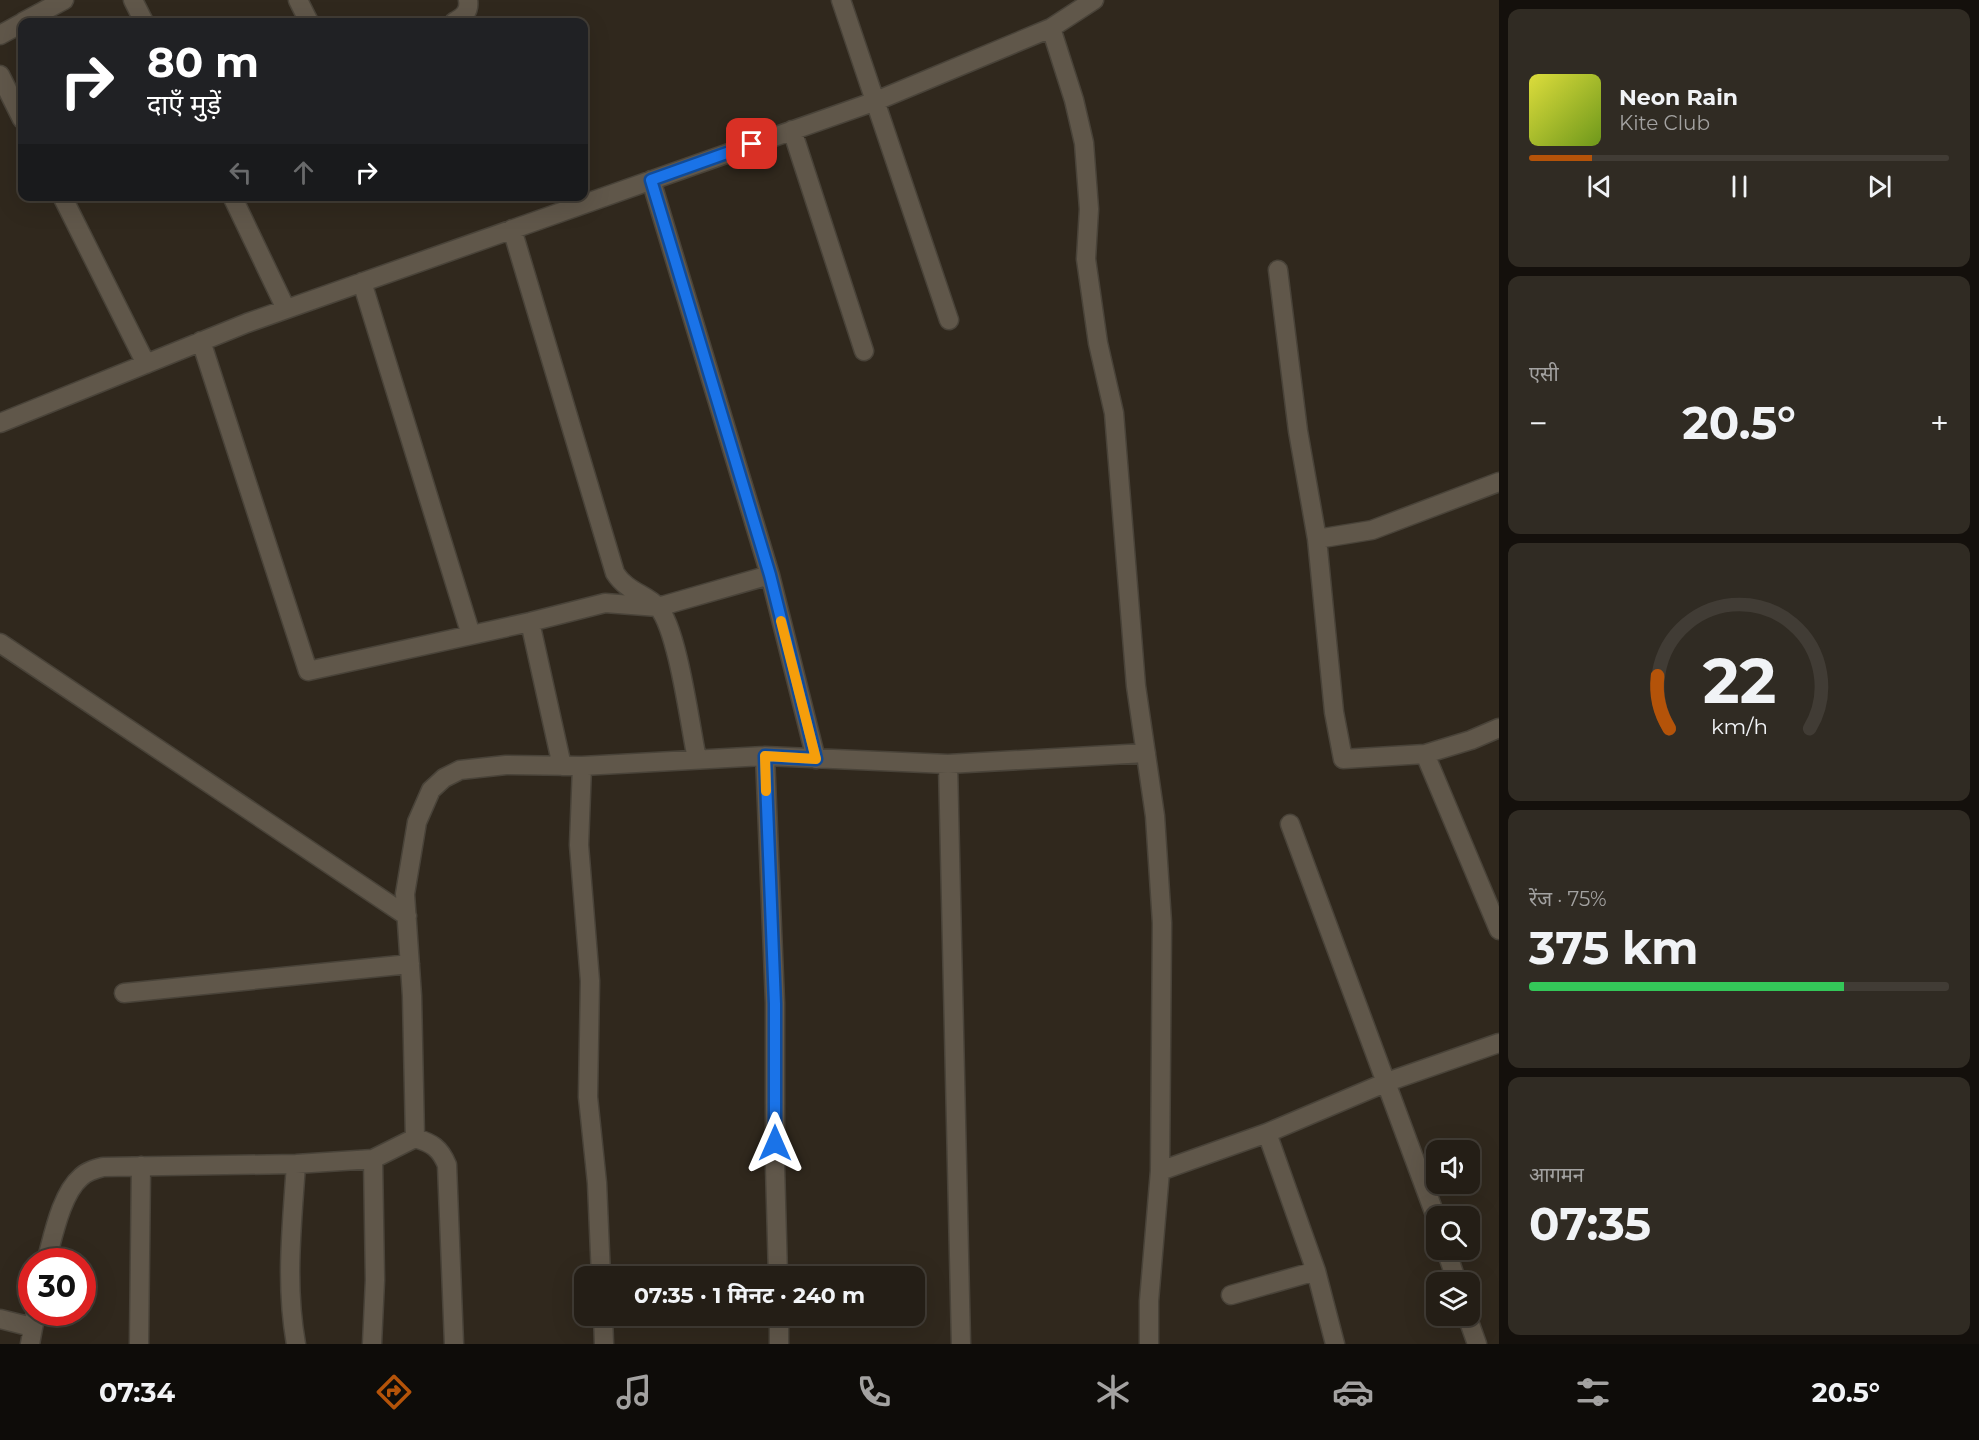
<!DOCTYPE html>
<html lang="hi">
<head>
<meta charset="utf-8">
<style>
	:root { --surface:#241e16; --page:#302b23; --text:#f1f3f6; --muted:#a3a2a1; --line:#413c35; --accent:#b45309 }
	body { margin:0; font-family:Montserrat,"Noto Sans Devanagari",sans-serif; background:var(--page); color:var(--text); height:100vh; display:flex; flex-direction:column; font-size:22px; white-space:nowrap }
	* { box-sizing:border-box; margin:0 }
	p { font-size:20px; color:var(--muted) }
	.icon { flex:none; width:33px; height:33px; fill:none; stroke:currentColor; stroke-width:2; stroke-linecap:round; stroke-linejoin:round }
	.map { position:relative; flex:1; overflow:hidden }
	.side { display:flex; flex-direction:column; gap:9px; padding:9px; background:#14100c; width:480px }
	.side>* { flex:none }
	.guide { position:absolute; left:18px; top:18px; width:570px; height:183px; border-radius:12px; box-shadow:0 6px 24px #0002,0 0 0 2px var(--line); background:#202124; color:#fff; overflow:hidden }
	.fabs { position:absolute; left:1426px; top:1140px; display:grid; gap:12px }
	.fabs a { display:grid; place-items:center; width:54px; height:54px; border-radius:12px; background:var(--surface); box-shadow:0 6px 24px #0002,0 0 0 2px var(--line); font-size:30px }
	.speed { position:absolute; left:18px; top:1248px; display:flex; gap:12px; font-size:30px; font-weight:700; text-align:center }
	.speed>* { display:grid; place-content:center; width:78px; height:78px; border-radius:50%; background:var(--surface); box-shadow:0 6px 24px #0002,0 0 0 2px var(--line); line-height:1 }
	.speed .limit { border:9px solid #d22; background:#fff; color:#111 }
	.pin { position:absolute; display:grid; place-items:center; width:51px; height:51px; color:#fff; margin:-26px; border-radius:12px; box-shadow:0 3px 9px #0006 }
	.me { position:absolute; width:66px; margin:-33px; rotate:0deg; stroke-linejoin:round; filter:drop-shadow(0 0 4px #0008) }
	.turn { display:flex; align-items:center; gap:21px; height:126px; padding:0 30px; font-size:27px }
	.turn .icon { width:78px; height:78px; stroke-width:2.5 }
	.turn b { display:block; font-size:42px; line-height:51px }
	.lanes { display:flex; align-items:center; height:57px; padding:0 30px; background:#0003; justify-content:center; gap:30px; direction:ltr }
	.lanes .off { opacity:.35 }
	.big { font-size:45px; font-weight:700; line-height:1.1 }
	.side .tile { flex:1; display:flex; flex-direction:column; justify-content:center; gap:9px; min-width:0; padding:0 21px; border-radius:12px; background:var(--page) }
	.side .dial { align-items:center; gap:0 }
	.dial svg { height:156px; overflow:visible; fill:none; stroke:var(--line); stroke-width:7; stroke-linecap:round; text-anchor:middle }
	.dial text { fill:var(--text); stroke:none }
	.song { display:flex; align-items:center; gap:18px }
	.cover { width:72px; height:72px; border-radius:9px; background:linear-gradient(135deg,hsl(60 70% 55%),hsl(80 70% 35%)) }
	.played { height:6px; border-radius:3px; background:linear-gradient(90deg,var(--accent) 15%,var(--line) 15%) }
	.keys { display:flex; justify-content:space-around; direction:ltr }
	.heat { display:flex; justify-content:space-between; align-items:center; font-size:33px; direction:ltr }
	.charge { height:9px; border-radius:4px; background:linear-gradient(90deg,#34c759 75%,var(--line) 0) }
	.trip { position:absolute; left:574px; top:1266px; width:351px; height:60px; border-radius:12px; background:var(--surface); box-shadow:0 6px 24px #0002,0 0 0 2px var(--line); font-weight:700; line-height:60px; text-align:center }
	.dock { display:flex; height:96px; justify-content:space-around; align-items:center; background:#0e0c09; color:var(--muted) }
	.dock .icon { width:42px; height:42px }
	.dock .active { color:var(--accent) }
	.dock b { font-size:27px; color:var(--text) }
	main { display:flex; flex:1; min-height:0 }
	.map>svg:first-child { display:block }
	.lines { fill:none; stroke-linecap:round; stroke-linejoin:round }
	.street-casing { stroke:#494339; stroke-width:21 }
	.street { stroke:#60574a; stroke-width:18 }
	.route-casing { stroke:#114b97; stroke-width:15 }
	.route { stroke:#1a73e8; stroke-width:10 }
	.slow { stroke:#f59e0b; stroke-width:10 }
</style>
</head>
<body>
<main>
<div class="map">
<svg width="1499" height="1344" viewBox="0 0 1499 1344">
	<rect width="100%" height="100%" fill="#30281d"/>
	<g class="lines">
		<g class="street-casing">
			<path id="street" d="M133,0l11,22
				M298,0l11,22
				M841,0l108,320
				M1094,0l-43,28 23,72 10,43 5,66 -3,50 12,84 16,70 22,273 19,130 7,107 -2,248 -11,130v43
				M23,22l41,-22
				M454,22c9,-5 16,-10 14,-22
				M0,35l22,-12
				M0,75l22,44
				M792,130l72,221
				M651,180l119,395 46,184
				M62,196l84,168
				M232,196l54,113
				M512,229l103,344c12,19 31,21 43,34 20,23 32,119 39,152
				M1278,270l20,161 19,108 17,173 9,47 82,-5 46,-14 28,-12
				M362,282l109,353
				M201,341l107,330 222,-49 75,-19 53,4 112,-32
				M0,423l247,-100 629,-222 175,-73
				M1317,539l55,-9 127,-48
				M530,622l32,144
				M0,643l407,273
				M1425,754l74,176
				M765,756l10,247v163l3,110
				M948,764l13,580
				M582,766l-3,79 11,136 -2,116 9,86 4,93
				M1290,824l147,396
				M124,993l286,-29
				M1267,1133l49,138 19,73
				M415,1138c17,5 25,10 32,27l7,179
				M296,1164c-4,62 -11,119 0,180
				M1160,1171l107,-38 120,-51 112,-39
				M1446,1250l11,32
				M46,1262c7,-25 15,-68 35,-85 6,-6 14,-8 22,-10l193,-3 77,-5 42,-21 -3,-142 -7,-102 12,-72 14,-32 13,-12 16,-8 46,-5 76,1 183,-10 183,8 198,-11
				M1231,1295l85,-24
				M603,1316l1,28
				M779,1316v28
				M1467,1316l10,28
				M0,1319l32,8
				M30,1344l6,-32
				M139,1344l2,-178
				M372,1344l3,-64 -2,-121"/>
		</g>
		<use href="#street" class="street"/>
	</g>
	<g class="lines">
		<g class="route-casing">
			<path id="route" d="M752,144l-101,36 119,395 46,184 -51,-3 10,248v139"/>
		</g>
		<use href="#route" class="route"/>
		<path class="slow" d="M766,791l-1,-35 51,3 -35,-138"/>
	</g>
</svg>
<div class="fabs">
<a><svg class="icon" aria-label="sound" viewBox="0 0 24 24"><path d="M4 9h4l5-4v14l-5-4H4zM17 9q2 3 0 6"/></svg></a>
<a><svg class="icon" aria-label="search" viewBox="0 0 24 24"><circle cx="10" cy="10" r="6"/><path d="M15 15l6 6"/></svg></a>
<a><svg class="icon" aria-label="layers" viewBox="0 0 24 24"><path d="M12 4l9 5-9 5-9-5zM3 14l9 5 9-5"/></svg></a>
</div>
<div class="speed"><div class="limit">30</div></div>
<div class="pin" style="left:752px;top:144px;background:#d93025"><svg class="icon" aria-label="arrive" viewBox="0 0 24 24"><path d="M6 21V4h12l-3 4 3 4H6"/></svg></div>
<svg class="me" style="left:775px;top:1143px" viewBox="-20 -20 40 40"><path d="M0-17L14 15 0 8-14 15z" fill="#1a73e8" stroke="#fff" stroke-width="4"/></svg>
<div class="trip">07:35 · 1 मिनट · 240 m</div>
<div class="guide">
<div class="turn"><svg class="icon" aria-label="right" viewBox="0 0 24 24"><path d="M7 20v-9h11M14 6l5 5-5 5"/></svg><div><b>80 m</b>दाएँ मुड़ें</div></div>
<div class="lanes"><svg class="icon off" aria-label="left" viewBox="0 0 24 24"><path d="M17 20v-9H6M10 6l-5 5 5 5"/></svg><svg class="icon off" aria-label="ahead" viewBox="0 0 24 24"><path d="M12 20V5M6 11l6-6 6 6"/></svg><svg class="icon" aria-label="right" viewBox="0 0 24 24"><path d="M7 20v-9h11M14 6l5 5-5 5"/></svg></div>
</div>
</div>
<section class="side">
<div class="tile">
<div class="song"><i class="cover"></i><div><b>Neon Rain</b><p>Kite Club</p></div></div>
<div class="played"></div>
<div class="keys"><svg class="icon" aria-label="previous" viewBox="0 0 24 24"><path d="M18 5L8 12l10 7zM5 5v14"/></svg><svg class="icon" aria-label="pause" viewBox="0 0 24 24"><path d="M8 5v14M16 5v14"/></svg><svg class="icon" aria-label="next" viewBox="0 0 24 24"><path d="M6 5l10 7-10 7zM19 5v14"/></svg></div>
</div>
<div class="tile"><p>एसी</p>
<div class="heat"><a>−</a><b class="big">20.5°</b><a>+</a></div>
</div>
<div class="tile dial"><svg viewBox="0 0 100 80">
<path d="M14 69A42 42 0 1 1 86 69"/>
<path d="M14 69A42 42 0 0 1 8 42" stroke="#b45309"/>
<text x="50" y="56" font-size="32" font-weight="700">22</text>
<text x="50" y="72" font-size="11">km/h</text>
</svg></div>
<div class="tile"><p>रेंज · 75%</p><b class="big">375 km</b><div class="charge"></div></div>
<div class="tile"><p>आगमन</p><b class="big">07:35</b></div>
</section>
</main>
<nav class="dock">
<b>07:34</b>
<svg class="icon active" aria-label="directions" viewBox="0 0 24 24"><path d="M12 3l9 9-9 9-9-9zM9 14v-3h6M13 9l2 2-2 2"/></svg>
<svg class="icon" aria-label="music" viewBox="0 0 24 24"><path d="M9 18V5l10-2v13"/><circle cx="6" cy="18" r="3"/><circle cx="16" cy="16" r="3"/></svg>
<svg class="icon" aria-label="phone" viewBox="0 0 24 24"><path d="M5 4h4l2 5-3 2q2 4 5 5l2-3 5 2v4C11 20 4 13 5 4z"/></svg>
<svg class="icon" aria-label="climate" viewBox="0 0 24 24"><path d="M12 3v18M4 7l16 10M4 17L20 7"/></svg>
<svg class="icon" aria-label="car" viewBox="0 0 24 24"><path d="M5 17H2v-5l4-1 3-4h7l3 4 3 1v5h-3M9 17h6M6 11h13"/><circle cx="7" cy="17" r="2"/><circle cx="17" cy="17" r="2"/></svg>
<svg class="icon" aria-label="filters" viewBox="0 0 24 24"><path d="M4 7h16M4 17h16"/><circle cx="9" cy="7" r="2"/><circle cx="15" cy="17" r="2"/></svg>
<b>20.5°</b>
</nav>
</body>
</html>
